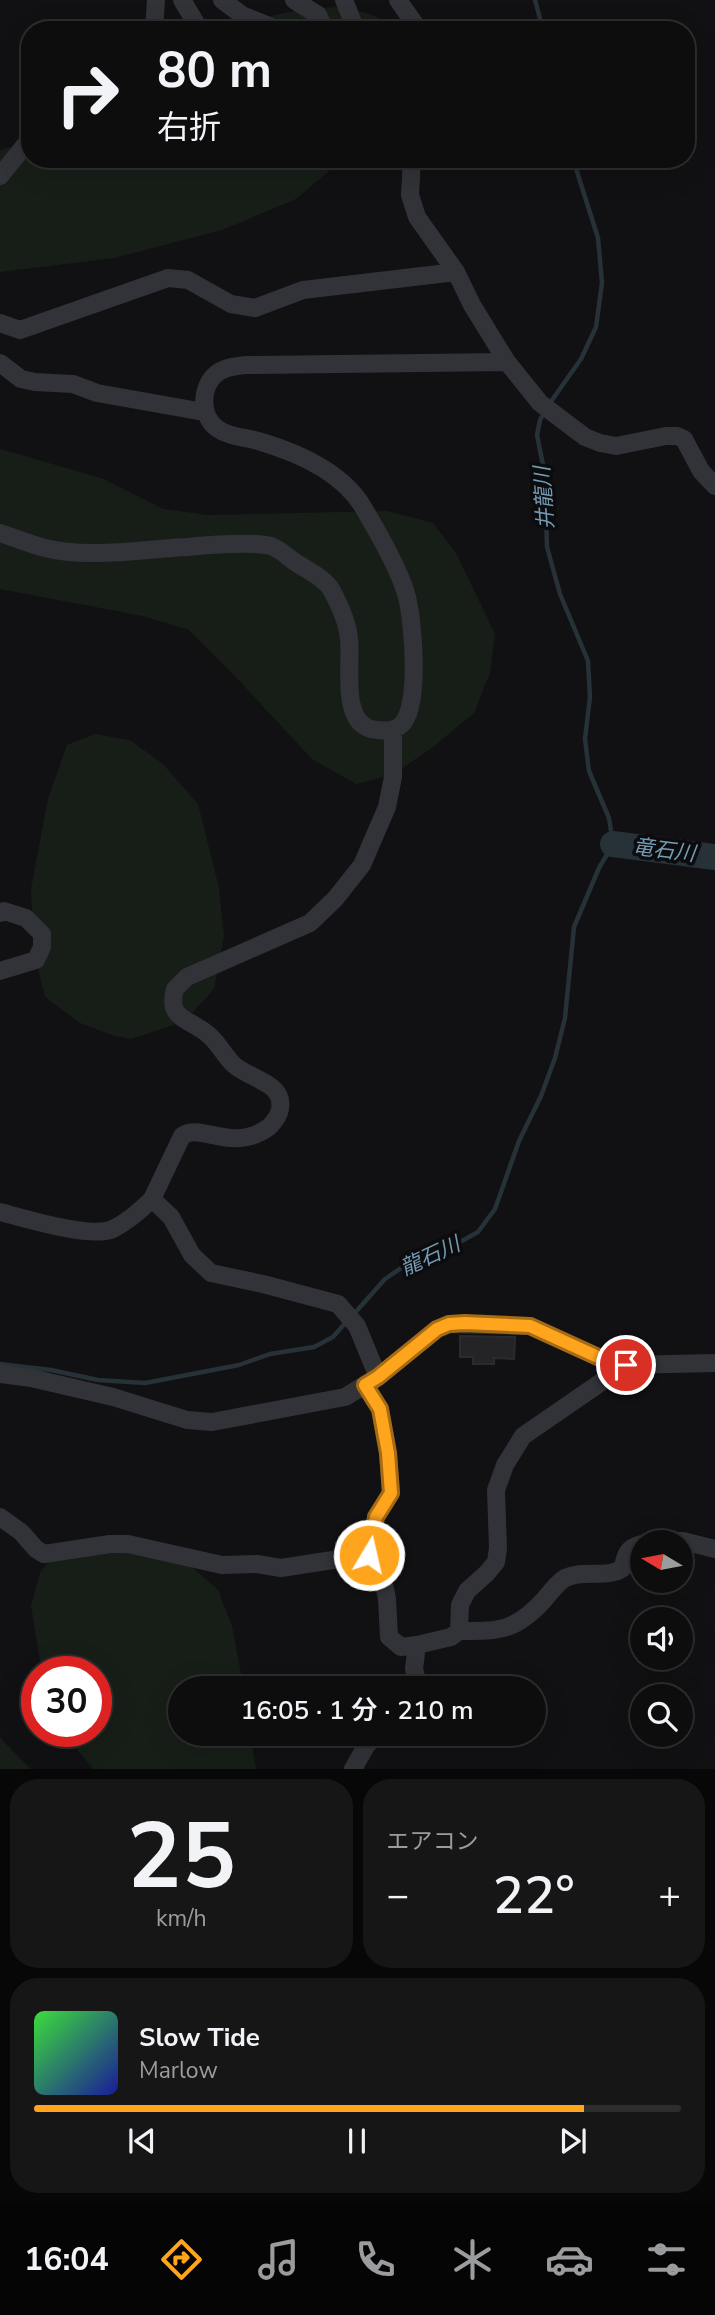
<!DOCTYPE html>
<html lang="ja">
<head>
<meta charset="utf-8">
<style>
	:root { --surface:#0d0d0e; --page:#161617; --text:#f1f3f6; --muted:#9a9c9e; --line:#2d2d2e; --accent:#ffa41d }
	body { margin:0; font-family:"Nunito Sans","Noto Sans JP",sans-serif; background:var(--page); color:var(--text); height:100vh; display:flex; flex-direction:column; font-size:26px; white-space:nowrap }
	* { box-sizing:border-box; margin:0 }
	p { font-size:23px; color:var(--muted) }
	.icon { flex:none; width:38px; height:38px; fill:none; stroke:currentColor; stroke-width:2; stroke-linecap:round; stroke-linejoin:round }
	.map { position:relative; height:1769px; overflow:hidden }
	.details { display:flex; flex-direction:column; gap:10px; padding:10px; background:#070708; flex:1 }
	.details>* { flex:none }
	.banner { position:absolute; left:21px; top:21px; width:674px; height:147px; border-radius:28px; box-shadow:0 7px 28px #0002,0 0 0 2px var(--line); background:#0d0d0e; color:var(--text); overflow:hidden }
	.needle { width:46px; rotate:280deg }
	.tools { position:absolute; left:630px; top:1530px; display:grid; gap:14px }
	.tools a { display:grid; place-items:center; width:63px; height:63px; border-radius:50%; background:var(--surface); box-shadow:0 7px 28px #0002,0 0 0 2px var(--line); font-size:35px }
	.speed { position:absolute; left:21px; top:1656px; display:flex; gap:14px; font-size:35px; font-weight:700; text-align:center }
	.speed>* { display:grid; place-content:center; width:91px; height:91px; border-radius:50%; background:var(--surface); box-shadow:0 7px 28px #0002,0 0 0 2px var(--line); line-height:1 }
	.speed .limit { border:10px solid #d22; background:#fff; color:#111 }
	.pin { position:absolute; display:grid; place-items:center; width:60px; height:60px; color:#fff; margin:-30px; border:4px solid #fff; border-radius:50%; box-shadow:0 2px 7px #0007 }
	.me { position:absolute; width:77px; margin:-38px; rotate:9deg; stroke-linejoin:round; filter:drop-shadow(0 0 5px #0008) }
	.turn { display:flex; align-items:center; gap:24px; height:147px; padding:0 21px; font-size:32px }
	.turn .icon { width:91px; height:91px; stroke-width:2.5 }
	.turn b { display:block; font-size:49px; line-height:60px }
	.big { font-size:52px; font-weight:600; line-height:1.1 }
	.details .card { flex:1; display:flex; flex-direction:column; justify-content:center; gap:10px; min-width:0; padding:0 24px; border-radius:28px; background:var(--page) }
	.details .dial { align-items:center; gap:0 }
	.dial b { font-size:91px; line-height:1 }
	.song { display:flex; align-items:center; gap:21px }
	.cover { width:84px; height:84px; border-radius:10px; background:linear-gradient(135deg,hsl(120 70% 55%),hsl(240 70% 35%)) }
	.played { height:7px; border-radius:4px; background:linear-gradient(90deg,var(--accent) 85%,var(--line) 85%) }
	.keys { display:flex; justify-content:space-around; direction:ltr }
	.heat { display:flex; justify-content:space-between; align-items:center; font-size:38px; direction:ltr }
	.details .tiles { flex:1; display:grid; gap:10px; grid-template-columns:1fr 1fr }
	.card:last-child { grid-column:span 2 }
	.trip { position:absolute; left:168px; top:1676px; width:378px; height:70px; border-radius:35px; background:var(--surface); box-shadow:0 7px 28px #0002,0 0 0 2px var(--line); font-weight:600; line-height:70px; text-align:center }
	.tabs { display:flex; height:112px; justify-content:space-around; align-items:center; background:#050506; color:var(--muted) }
	.tabs .icon { width:49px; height:49px }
	.tabs .on { color:var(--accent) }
	.tabs b { font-size:32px; color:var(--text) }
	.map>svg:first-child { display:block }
	.green { fill:#171e18 }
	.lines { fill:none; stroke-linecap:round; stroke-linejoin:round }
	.stream { stroke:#273138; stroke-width:4.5 }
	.river { stroke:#273138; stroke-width:26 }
	.building { fill:#242427; stroke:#2b2b2f; stroke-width:2 }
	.street { stroke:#323338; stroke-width:18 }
	.route-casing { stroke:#a66b13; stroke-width:18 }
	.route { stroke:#ffa41d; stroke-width:12 }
	.labels { text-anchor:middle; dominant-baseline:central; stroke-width:7; stroke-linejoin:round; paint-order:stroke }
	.water-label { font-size:21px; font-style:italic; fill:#749bb4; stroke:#0c0c0e }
</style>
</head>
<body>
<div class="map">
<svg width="715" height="1769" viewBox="0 0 715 1769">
	<rect width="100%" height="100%" fill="#111113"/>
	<path class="green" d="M335,7c19,4 44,4 55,23h-148c27,-19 61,-20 93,-23z
		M30,142v17h313l-47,40 -74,31 -108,28 -114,14v-122z
		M0,449l101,29 62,31 45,6 179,-4 46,12 23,30 39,81 -5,39 -16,40 -41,34 -39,27 -38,10 -44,-25 -80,-86 -43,-43 -46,-14 -143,-27z
		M95,734l35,6 33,24 35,40 21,84 5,49 -10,52 -29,32 -54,18 -19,-4 -32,-12 -35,-26 -11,-45 -3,-63 17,-90 19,-54z
		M58,1549l119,5 41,36 14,36 12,63h-64v45h70l6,35h-163l-17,-21 -8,-17h28v-60h-54l-11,-65 9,-33z
		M0,1738l31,31h-31z"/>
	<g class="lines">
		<path class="stream" d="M535,0l8,30
			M550,403l31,-44 15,-32 6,-44 -4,-45 -25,-79
			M353,1315l32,-36 25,-17 34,-11 34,-19 17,-23 24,-68 22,-45 14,-38 10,-40 9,-91 25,-59 14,-24 -4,-26 -20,-47 -4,-32 5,-42 -2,-36 -28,-67 -13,-47 -2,-72 -8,-40 3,-15 5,-9
			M0,1364l51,6 47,10 47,3 94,-18 31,-11 44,-7 19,-10 14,-16"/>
		<path class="river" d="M613,844l102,13"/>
	</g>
	<path class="building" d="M460,1336l55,1 -1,22 -20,-1v6h-21v-7h-13z"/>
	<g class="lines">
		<path class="street" d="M182,0l18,30
			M222,0l20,15 37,15
			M294,0l24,15 7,15
			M344,0l12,30
			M398,0l21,30
			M154,30l2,-30
			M412,159l-2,36 7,22 39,55 16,33 35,57 33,41 45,34 15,6 16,3 50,-10h11l7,3 17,32 14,15
			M0,176l30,-37
			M0,323l20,7 148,-52 20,2 43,24 24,4 48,-18 153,-18
			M0,363l21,16 14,3 38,2 24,9 107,19
			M0,533c15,5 30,11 45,15 43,11 98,1 142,-1 21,-2 64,-6 84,-1 9,3 19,13 27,18 11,7 26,14 33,25 7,13 17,35 18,50 3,25 -9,81 22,90 9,2 23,3 30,-4 20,-17 12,-104 6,-128 -7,-27 -30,-66 -44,-90 -21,-35 -67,-55 -105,-66 -13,-4 -29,-4 -40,-12 -18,-12 -18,-41 -2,-55 8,-7 20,-8 30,-9l261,-3
			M0,913l4,-2 22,7 16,16v13l-6,13 -36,11
			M152,1199l30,-63c19,-14 50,18 87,-9 5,-5 10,-11 11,-18 5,-27 -32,-30 -47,-45 -10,-10 -16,-24 -28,-32 -19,-14 -38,-14 -30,-43l12,-12 123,-54 25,-24 27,-34 25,-58 6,-30v-47
			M0,1212c24,6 91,27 113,17 14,-7 28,-19 39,-30l19,18 21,38 19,18 52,11 75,20 19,22 21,51
			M0,1374l31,4 82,19 74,23 25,2 133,-25 33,-20 59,-48 12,-5 81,2 79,36 17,3 89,-2
			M365,1385l15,24 8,44 3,40 -15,24 -6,38
			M0,1517l21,15 15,17 8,5 66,-10h18l94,21 35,-1 24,4 97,-15 9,46 2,38 12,10 16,-2 -3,24 5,20
			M656,1542l27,-1 32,8
			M459,1631c40,0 55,1 84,-30 6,-7 14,-18 22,-23 19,-9 42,1 58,-10 2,-14 5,-21 19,-24
			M417,1645l34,-8 8,-6 1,-26 7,-14 20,-18 9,-11 2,-14 -2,-58 9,-25 18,-29 103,-71
			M353,1769l13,-23 11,-12"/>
	</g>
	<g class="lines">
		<g class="route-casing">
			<path id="route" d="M369,1555l7,-38 15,-24 -3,-40 -8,-44 -15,-24 13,-8 59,-48 12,-5 16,-1 65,3 79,36 17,3"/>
		</g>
		<use href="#route" class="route"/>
	</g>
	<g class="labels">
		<g class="water-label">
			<text transform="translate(544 498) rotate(-94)">井龍川</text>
			<text transform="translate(664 850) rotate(7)">竜石川</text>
			<text transform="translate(430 1256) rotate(-25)">龍石川</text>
		</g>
	</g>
</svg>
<div class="tools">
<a><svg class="needle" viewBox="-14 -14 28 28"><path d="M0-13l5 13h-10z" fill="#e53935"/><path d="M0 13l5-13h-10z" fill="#9a9c9e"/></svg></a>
<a><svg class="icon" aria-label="sound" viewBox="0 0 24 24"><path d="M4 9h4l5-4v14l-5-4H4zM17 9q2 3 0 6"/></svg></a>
<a><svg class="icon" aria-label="search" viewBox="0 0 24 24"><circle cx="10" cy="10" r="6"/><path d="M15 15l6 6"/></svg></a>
</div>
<div class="speed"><div class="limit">30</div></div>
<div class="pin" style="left:626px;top:1365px;background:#d93025"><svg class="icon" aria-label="arrive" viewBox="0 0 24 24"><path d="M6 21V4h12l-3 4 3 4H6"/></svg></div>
<svg class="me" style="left:369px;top:1555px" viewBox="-20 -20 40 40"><circle r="17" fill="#ffa41d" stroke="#fff" stroke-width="3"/><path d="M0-11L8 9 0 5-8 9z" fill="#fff"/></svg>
<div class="trip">16:05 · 1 分 · 210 m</div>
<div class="banner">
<div class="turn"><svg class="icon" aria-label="right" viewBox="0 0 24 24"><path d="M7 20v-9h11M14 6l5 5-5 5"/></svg><div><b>80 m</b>右折</div></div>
</div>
</div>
<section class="details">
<div class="tiles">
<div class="card dial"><b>25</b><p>km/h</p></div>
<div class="card"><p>エアコン</p>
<div class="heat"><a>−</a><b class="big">22°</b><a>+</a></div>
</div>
<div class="card">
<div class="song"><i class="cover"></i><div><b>Slow Tide</b><p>Marlow</p></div></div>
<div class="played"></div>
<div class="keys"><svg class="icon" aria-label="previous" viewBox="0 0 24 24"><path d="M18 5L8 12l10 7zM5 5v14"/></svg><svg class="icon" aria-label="pause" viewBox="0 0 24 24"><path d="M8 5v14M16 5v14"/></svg><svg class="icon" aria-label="next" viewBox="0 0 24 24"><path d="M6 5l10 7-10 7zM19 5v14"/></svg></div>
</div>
</div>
</section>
<nav class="tabs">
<b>16:04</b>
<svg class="icon on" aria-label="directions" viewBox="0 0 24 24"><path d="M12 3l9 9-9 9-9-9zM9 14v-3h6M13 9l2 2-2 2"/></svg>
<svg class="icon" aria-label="music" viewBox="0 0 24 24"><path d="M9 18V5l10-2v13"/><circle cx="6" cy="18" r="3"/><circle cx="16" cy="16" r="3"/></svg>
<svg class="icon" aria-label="phone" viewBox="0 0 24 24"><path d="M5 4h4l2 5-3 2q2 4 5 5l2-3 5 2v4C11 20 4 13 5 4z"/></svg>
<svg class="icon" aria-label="climate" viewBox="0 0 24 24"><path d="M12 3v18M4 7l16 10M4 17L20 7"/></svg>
<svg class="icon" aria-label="car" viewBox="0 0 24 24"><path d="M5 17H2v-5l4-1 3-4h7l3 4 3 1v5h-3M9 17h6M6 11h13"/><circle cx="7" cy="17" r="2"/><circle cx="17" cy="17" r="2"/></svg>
<svg class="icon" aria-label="filters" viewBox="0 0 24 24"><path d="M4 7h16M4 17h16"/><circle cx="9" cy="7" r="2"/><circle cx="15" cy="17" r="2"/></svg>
</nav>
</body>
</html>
